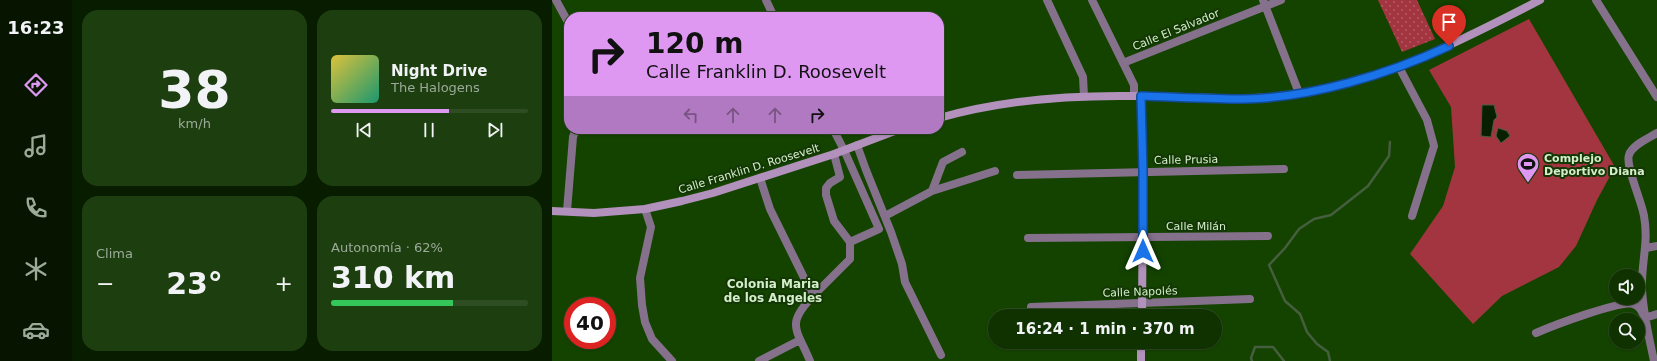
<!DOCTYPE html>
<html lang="es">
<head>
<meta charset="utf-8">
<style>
	:root { --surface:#0f3200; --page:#1d3e0f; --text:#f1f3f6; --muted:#9baa99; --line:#2f4d22; --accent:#de98f2 }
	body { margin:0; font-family:"DejaVu Sans",sans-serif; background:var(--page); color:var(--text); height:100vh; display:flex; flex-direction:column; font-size:15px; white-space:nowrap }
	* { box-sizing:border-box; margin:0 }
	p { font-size:13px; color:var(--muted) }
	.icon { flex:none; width:22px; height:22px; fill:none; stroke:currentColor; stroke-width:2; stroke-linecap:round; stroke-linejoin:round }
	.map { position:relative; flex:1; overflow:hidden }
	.drawer { display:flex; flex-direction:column; gap:10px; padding:10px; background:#081c00; width:480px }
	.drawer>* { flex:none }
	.top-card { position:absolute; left:12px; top:12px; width:380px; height:122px; border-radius:16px; box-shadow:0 1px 3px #0004,0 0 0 1px var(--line); background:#de98f2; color:#111; overflow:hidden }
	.fabs { position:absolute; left:1057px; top:269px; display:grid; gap:8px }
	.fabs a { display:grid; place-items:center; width:36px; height:36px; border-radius:50%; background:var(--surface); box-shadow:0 1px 3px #0004,0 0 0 1px var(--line); font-size:20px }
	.speed { position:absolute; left:12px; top:297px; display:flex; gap:8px; font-size:20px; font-weight:700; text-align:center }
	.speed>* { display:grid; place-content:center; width:52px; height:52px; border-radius:50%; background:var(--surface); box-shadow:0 1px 3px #0004,0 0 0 1px var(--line); line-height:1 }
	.speed .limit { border:6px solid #d22; background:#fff; color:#111 }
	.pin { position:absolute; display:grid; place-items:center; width:34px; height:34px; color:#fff; margin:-41px -17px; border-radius:50% 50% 50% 0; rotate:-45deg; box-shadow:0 0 4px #0007 }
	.pin .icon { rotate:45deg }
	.me { position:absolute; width:44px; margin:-22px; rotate:0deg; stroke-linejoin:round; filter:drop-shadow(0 0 3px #0008) }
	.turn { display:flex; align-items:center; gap:14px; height:84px; padding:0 16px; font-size:18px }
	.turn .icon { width:52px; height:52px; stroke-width:2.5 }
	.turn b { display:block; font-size:28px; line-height:34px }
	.lanes { display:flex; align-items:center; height:38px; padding:0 16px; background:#0003; justify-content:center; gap:20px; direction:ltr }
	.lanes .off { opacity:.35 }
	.big { font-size:30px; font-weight:700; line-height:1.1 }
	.drawer .tile { flex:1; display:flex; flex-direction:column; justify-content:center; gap:6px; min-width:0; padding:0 14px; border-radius:16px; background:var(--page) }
	.drawer .dial { align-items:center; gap:0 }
	.dial b { font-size:52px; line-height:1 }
	.song { display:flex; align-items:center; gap:12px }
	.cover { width:48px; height:48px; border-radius:6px; background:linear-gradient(135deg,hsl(50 70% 55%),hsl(160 70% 35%)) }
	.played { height:4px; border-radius:2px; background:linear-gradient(90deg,var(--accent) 60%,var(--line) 60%) }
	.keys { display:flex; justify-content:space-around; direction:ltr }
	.heat { display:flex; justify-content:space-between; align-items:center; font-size:22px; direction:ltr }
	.charge { height:6px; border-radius:3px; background:linear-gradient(90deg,#34c759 62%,var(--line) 0) }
	.drawer .tiles { flex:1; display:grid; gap:10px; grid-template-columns:repeat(2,1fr) }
	.trip { position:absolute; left:436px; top:309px; width:234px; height:40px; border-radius:20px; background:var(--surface); box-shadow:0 1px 3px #0004,0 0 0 1px var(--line); font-weight:700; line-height:40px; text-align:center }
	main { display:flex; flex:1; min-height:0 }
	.dock { display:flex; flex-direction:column; width:72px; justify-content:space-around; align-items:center; background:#061400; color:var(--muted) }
	.dock .icon { width:28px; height:28px }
	.dock .active { color:var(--accent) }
	.dock b { font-size:18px; color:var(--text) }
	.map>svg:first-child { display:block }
	.grass { fill:#a23540 }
	.park { fill:url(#park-dots) }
	.water { fill:#082001; stroke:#455e3e }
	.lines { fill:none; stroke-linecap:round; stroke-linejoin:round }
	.stream { stroke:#455e3e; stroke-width:2.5 }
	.street { stroke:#86718d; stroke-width:8 }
	.secondary { stroke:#b391bd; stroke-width:8 }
	.route-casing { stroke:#114b97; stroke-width:10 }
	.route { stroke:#1a73e8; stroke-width:7 }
	.labels { text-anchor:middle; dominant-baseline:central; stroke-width:4; stroke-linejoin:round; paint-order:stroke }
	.street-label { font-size:11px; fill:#d4eecb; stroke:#133605 }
	.poi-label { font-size:11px; font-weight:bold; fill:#d4eecb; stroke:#133605; text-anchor:start }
	.neighbourhood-label { font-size:12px; font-weight:bold; fill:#d4eecb; stroke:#133605 }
</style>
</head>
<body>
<main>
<nav class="dock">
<b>16:23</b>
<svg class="icon active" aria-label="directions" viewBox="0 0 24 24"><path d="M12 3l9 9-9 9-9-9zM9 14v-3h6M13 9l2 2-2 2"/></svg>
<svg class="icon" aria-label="music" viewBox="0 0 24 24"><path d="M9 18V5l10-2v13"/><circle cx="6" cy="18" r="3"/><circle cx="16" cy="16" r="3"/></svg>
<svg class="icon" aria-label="phone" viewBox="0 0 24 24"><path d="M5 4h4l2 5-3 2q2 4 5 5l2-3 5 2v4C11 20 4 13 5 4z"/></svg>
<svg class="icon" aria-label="climate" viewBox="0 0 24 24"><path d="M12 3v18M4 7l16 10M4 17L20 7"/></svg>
<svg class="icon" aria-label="car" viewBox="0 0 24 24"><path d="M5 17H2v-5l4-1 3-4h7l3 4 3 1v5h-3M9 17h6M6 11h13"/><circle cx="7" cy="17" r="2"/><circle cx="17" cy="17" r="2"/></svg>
</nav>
<section class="drawer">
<div class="tiles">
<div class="tile dial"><b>38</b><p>km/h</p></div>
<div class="tile">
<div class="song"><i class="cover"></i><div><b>Night Drive</b><p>The Halogens</p></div></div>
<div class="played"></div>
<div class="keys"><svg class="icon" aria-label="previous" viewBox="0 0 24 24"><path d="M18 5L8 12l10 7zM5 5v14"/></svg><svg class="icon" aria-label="pause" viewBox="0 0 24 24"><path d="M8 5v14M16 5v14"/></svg><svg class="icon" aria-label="next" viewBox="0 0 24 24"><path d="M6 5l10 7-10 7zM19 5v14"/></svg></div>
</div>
<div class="tile"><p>Clima</p>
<div class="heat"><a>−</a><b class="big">23°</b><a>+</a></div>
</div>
<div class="tile"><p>Autonomía · 62%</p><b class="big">310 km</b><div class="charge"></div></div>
</div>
</section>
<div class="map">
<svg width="1105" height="361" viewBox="0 0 1105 361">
	<defs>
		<pattern id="park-dots" width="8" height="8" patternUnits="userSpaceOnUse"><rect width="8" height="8" fill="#a23540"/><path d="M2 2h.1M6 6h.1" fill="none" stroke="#b25c63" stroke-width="1.8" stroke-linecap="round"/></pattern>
	</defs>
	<rect width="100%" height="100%" fill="#144300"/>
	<path class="grass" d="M977,19l86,148 -18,33 -21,46 -17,21 -57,29 -29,28 -63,-70 33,-48 12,-39 -4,-60 -22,-37z"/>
	<path class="park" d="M826,0h39l18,39 -33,13z"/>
	<path class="water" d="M930,105h12l3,12 -3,3 -3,17 -10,-1z
		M946,128l9,3 3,5 -9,7 -5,-7z"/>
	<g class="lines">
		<path class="stream" d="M700,361l-1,-3 4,-11h18l11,14
			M778,361l-2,-9 -11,-8 -10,-12 -7,-18 -15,-13 -16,-36 16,-17 14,-19 15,-10 17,-4 37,-29 21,-30 1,-14"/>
		<path class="street" d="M4,0l13,24
			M214,0l8,17
			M495,0l36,77 1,19
			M540,0l42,85v11
			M711,0l36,93
			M1044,0l61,97
			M571,63l158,-63
			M847,67l28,53 7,26 -22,70
			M281,129l11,21 35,79 -29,13
			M305,145l9,25 25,62 11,32 3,18 36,73
			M465,175l267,-6
			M208,178l10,31 43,87c-28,29 -16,33 -3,65
			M380,191l63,-20
			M93,209l6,18 -11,51 2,27 3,17 7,17 20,22
			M15,211l6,-74 3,-8
			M333,216l47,-25 11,-29 19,-10
			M476,238l240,-2
			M1094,248l11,-2
			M261,296l37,-37v-17l-16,-21 -8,-26v-7l4,-5 10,-6 -6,-23
			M479,307l219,-8
			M984,333c16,-7 84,-33 97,-29 7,2 9,8 12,14l12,-4
			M207,361l41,-21
			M1102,361c-5,-24 -11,-48 -12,-72 -1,-26 7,-47 2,-73 -2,-14 -19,-51 -15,-61 3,-10 20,-17 28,-22"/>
		<path class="secondary" d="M589,96l2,76 -1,144
			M387,118c63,-18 130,-23 195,-22 50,0 100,5 150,0 92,-11 175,-54 256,-96
			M0,211l42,2 51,-4 37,-8 31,-8 121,-39 66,-25
			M589,342v19"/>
	</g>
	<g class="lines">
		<g class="route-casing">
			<path id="route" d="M591,251v-79l-2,-76c34,1 69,3 103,3 67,-1 145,-25 205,-53"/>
		</g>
		<use href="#route" class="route"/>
	</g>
	<defs>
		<g id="stadium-pin" transform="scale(1.15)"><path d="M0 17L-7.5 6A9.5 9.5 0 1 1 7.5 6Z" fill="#de98f2" stroke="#133605"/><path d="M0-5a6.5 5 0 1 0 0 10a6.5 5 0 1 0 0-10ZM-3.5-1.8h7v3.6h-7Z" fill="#111"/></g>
	</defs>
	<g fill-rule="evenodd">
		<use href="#stadium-pin" x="976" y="164"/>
	</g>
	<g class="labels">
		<g class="street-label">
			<text transform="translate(624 30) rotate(-22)">Calle El Salvador</text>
			<text transform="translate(634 160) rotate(-1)">Calle Prusia</text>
			<text transform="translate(197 169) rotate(-17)">Calle Franklin D. Roosevelt</text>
			<text x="644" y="226">Calle Milán</text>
			<text transform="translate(588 292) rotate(-2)">Calle Napolés</text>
		</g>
		<g class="poi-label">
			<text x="992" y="158">Complejo<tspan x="992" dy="13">Deportivo Diana</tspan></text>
		</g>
		<g class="neighbourhood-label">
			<text x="221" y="284">Colonia Maria<tspan x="221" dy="14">de los Angeles</tspan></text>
		</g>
	</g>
</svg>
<div class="fabs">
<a><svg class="icon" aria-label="sound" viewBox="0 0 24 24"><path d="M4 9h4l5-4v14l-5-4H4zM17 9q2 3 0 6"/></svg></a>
<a><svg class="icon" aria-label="search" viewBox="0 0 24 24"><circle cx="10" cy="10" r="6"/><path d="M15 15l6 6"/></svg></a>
</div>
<div class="speed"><div class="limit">40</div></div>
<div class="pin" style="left:897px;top:46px;background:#d93025"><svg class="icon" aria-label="arrive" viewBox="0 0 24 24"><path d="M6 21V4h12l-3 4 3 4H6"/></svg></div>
<svg class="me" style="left:591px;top:251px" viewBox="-20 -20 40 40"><path d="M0-17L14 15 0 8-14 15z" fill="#1a73e8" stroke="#fff" stroke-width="4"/></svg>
<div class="trip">16:24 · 1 min · 370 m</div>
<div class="top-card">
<div class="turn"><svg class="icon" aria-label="right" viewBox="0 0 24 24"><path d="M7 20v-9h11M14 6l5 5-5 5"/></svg><div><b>120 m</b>Calle Franklin D. Roosevelt</div></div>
<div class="lanes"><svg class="icon off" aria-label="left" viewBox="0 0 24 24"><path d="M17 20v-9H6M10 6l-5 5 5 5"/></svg><svg class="icon off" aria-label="ahead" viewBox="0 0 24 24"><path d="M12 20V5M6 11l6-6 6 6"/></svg><svg class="icon off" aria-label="ahead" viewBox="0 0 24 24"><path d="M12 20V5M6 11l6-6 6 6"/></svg><svg class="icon" aria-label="right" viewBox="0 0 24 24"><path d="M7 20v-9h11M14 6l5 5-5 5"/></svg></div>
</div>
</div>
</main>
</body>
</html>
